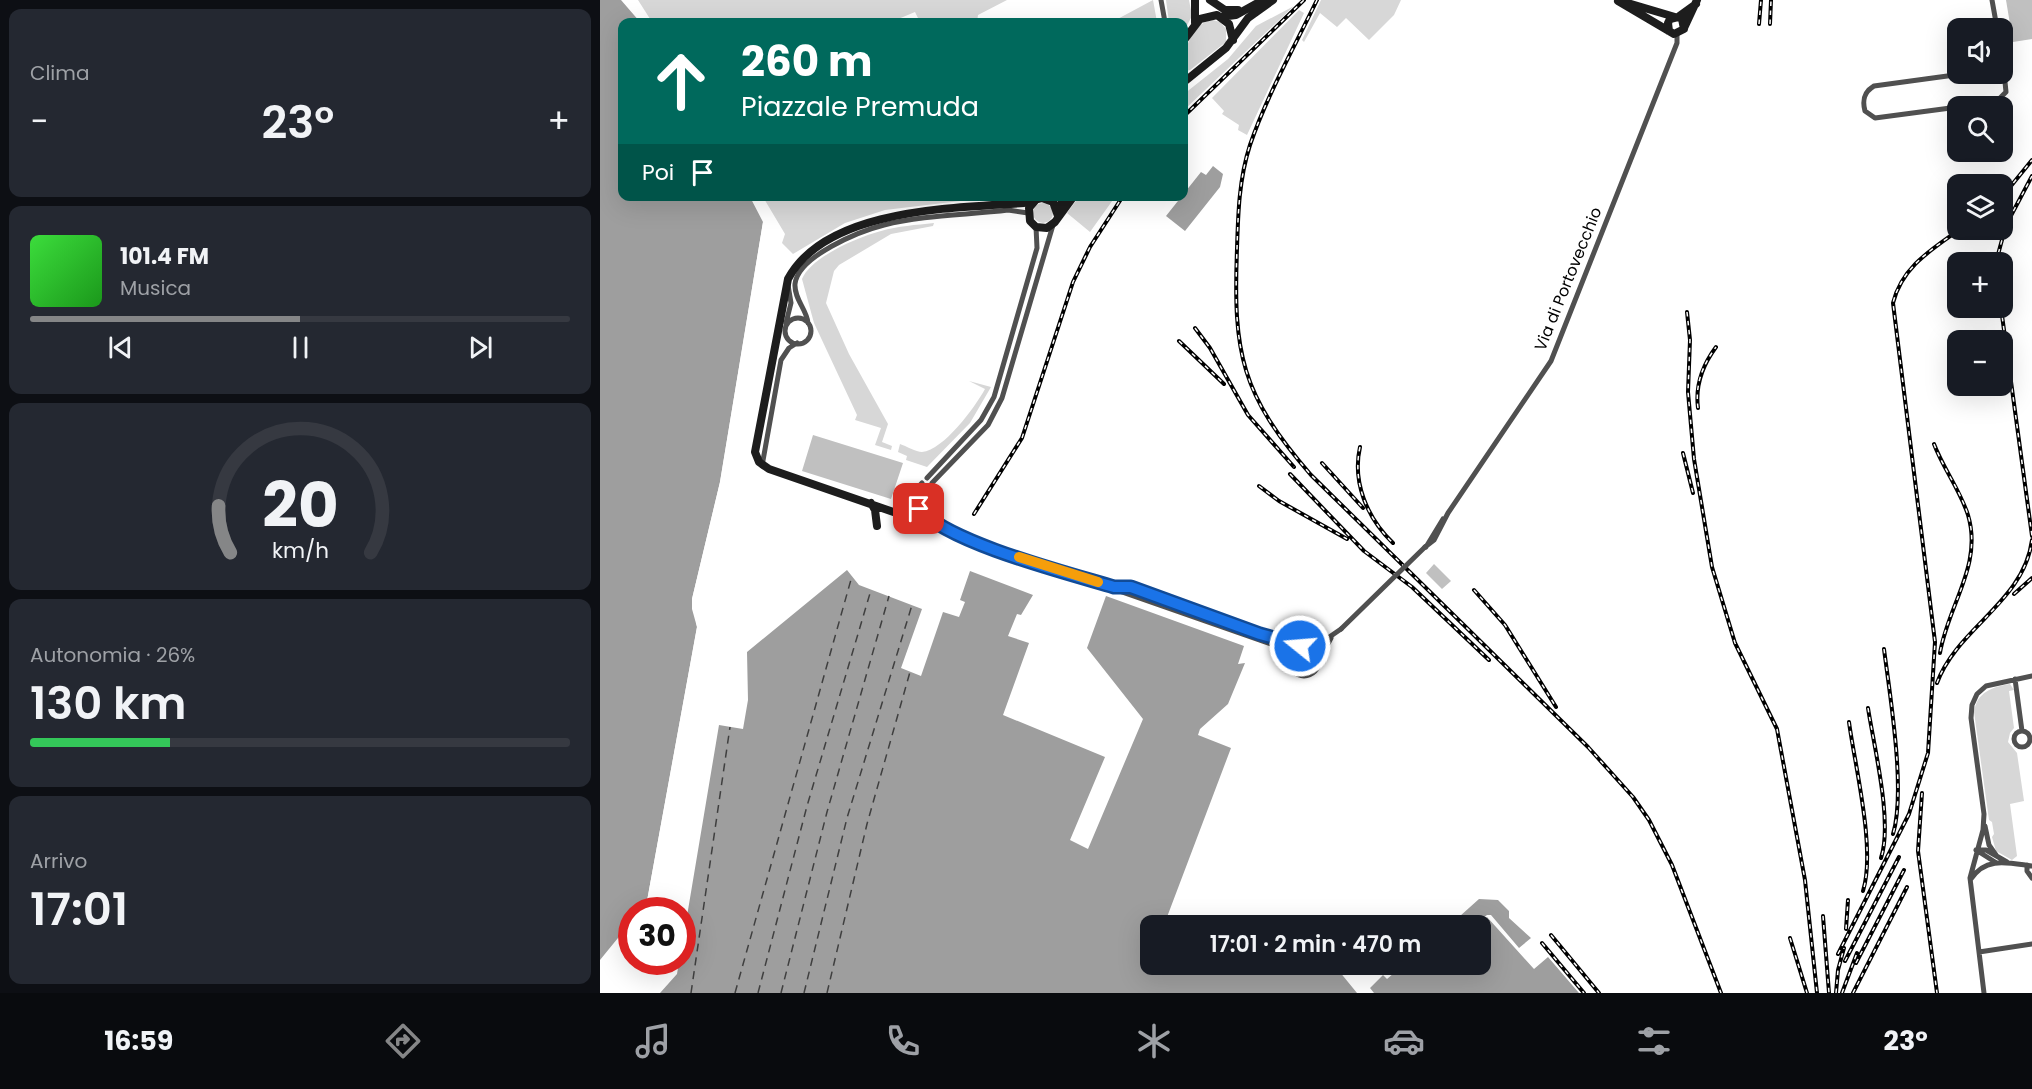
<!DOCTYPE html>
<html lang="it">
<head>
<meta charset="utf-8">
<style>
	:root { --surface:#171b24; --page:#242831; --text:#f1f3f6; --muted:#9ea1a6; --line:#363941; --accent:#858687 }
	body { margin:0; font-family:Poppins,sans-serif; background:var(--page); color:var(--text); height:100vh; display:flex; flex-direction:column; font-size:22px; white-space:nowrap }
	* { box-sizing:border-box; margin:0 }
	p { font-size:20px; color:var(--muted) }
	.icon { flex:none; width:33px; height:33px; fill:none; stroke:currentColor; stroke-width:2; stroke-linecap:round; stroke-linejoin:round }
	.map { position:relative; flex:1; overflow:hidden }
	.side { display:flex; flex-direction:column; gap:9px; padding:9px; background:#0d0f14; width:600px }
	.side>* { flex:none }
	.hud { position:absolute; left:18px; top:18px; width:570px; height:183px; border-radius:12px; box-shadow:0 6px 24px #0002; background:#00695c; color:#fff; overflow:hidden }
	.tools { position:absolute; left:1347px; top:18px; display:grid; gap:12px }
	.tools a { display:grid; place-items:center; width:66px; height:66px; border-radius:12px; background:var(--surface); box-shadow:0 6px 24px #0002; font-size:30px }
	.speed { position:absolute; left:18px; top:897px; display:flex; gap:12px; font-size:30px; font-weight:700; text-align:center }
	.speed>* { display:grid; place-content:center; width:78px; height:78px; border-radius:50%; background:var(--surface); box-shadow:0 6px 24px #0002; line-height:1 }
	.speed .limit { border:9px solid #d22; background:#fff; color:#111 }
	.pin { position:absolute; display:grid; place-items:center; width:51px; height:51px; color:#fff; margin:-26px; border-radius:12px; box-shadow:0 3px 9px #0006 }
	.me { position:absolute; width:66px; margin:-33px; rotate:287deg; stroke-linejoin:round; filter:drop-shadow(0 0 4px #0008) }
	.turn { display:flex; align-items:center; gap:21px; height:126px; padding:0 24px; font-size:27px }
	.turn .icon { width:78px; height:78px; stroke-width:2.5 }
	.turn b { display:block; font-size:42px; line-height:51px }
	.then { display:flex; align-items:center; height:57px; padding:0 24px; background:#0003; gap:12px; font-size:22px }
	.big { font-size:45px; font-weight:600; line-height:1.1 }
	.side .widget { flex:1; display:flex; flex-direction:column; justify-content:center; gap:9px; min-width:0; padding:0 21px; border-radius:12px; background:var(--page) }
	.side .dial { align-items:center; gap:0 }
	.dial svg { height:156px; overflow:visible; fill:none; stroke:var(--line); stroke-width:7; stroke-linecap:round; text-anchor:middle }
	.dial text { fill:var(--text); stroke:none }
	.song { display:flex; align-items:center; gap:18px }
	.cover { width:72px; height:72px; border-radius:9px; background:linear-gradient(135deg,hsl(120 70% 55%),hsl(120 70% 35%)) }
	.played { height:6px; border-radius:3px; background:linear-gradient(90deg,var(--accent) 50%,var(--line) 50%) }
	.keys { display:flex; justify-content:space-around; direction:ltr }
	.heat { display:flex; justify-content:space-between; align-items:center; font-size:33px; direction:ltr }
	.charge { height:9px; border-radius:4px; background:linear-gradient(90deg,#34c759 26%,var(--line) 0) }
	.trip { position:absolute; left:540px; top:915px; width:351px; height:60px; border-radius:12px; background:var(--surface); box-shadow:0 6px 24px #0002; font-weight:600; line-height:60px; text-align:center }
	.menu { display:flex; height:96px; justify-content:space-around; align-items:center; background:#090b0e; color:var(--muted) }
	.menu .icon { width:42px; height:42px }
	.menu .active { color:var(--accent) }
	.menu b { font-size:27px; color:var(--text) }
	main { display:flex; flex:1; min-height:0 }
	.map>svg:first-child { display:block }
	.green { fill:#d7d7d7 }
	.water { fill:#9e9e9e }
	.pier { fill:#fff }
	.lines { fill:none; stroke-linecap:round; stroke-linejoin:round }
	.ferry { stroke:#3f3f3f; stroke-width:1.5; stroke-dasharray:8 6; stroke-linecap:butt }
	.building { fill:#c0c0c0 }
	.street { stroke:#505050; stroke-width:5 }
	.secondary { stroke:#1d1d1d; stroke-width:8 }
	.rail-casing { stroke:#000; stroke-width:4 }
	.rail { stroke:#fff; stroke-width:1.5; stroke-dasharray:4.5; stroke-linecap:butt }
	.street-bridge { stroke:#505050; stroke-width:5 }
	.route-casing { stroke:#114b97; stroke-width:15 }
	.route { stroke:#1a73e8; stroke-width:10 }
	.slow { stroke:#f59e0b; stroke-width:10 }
	.labels { text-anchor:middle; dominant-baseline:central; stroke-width:4.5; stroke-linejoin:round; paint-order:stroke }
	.street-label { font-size:16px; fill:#000; stroke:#fff }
</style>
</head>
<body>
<main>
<section class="side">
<div class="widget"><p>Clima</p>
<div class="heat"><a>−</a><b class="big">23°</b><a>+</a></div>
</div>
<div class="widget">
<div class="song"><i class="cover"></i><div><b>101.4 FM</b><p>Musica</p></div></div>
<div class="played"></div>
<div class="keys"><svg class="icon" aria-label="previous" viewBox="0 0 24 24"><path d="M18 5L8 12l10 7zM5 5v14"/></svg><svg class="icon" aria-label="pause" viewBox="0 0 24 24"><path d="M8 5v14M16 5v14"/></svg><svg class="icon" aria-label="next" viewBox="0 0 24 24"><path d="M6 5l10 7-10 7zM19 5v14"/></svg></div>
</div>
<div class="widget dial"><svg viewBox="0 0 100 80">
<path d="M14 69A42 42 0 1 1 86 69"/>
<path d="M14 69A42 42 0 0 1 8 45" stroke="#858687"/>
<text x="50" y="56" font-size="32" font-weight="700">20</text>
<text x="50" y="72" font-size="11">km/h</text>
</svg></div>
<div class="widget"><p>Autonomia · 26%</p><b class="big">130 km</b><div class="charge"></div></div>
<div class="widget"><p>Arrivo</p><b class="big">17:01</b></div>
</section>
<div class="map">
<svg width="1432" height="993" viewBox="0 0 1432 993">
	<rect width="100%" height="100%" fill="#fff"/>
	<path class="green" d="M38,0h369l-29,15 -1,7h-57l-5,-10 -24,10h-239z
		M553,0l4,22h-45z
		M566,0h23l3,16 -8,15v-9h-15z
		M721,0h80l-7,15 -25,25 -23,-22 -9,9 -17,-14 -16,29 -2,-2z
		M694,6l-110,104v-16l44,-35 28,-33z
		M699,10l5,3 -57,122 -9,-5 1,-5 -17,-11 2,-3 -12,-13z
		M613,20l7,2 6,7v13l-36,28 -6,2c0,-20 5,-49 29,-52z
		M252,196h126v1l-1,2 -92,11 -40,13 -52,31 -11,-11 3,-9 -22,-37h75l2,4z
		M479,197h36l-25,35 -23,-19z
		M433 213a10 10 0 1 1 20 0a10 10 0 1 1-20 0Z
		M334,223l-1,3 -42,8 -52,31 -5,6 -8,32 23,51 39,70 -6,18 10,4 -1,4 -16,-5 6,-17 -26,-8 2,-5 -43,-92 -12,-44c9,-22 56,-42 79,-48 17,-5 35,-6 53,-8z
		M369,381l22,6 -21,36 -43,44 -21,-7 1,-4 -9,-4 2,-8c6,2 16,8 22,8 22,-2 53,-45 63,-63z
		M1410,684l4,6 -5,1 5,37 -4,5 -2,9 9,11 7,48 -14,3 7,52 -5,4 -16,-9 -4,-14 2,-3 -2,-12 -3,-2 -15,-108c3,-20 18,-25 36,-28z"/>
	<path class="water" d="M0,0h21l19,22h-18v174l128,1 13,25 -43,260 -28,117 5,28 -50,274 -6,9h-9l-1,12 -31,38z
		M613,166l10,8 -3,13 -35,44 -19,-15 35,-44 5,3z
		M247,570l12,15 63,24 -21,59 20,8 22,-64 16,5 6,-15 -5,-2 10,-29 63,24 -12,20 -4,-1 -9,22 21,7 -26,72 102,42 -35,83 18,9 55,-130 -56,-71 19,-52 138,50 -6,18 7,-1 -17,41 -28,25 -2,6 33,13 -67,177 -14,1v38l189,1v6l18,22h-697l17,-19 2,-12h3l1,-22 36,-215 24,4 5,-29 -1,-48z
		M879,899l19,1 11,11v7l22,20 -12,10 -28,-33h-4l-13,10h-24z
		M887,917l47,52 14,-12 31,36h-205l-4,-5 13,-13 4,4 7,-6 -3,-5 3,-3h34l-2,4 6,-4 48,-1v-38l-3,-1z"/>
	<path class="pier" d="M163,222l3,2 -24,160 -19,99 -28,116v10l5,19 -50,274 -6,8h-3l6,-9 50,-274 -5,-18v-10l28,-117z"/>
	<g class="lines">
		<path class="ferry" d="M91,993l39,-266
			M135,993l117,-417
			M158,993l49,-187 64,-216
			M181,993l46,-181 62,-216
			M204,993l43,-175 65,-213
			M227,993l40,-169 43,-152"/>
	</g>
	<path class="building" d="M1406,0h26v39l-19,3z
		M213,435l90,28 -12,36 -89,-28z
		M834,564l17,17 -9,8 -16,-16z"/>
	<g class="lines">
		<path class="street" d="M561,0l4,22
			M1392,0l5,28
			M1365,106l32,-5 9,-9 -4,-40
			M1358,107l-83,11 -10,-7c-3,-11 -1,-19 9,-25l88,-12
			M185 331a13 13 0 1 1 26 0a13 13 0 1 1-26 0Z
			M186,323l5,-20 -3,-18
			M208,323c-1,-13 -14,-24 -13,-39 3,-28 65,-53 89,-59 39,-10 84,-10 124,-15l20,3
			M162,466l19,-106 8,-12 8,-5
			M327,478l54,-58 13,-23 43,-149 -1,-21
			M332,483l56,-58 14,-27 51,-173
			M319,509l14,14
			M296,511l26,-28
			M307,515l10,-4 4,-15 6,-8
			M305,516l369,129 10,6 5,10
			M825,547l9,-7 14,-27 103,-152 126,-318v-9
			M826,547l17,-28
			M518,587h13l129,47 44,12
			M708,646l17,-6 16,-11
			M689 661a15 15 0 1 1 30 0a15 15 0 1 1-30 0Z
			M720,659l11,-21
			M1415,679l7,52
			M1414 739a8 8 0 1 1 16 0a8 8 0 1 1-16 0Z
			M1385,826l4,19 7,10
			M1376,850h10l21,12
			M1376,850l19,12
			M1427,865v6l5,7
			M1371,879c15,-23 38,-16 61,-13
			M1379,952l53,-8
			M1384,993l-14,-115 13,-48 1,-16 -13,-96 1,-13 5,-11 9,-8 46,-10"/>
		<path class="secondary" d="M595,0v23
			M610,0l15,10h13
			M1018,1l56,33 10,-5 -2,-10 -4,-2 -8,2 -2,4 1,8
			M1024,2l51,15
			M620,17l16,-2 27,-15
			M1078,17l18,-13
			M1084,28l13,-28
			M584,40l16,-21 17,-4 12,9 4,16
			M584,82l42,-34 22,-30 25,-18
			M435,201l-6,7 1,13 6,6 11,1 8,-6 19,-26
			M458,209l7,-13
			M271,503l4,7 2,16
			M305,516l-136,-47 -10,-7 -4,-10 33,-173c38,-71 166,-71 236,-76l18,-5 11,4 5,14"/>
		<g class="rail-casing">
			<path id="rail" d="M717,0c-23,48 -50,95 -67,145 -11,34 -12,69 -13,104 -4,105 4,145 74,226l277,272 45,50 16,23 23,45 49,128
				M1159,24l2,-24
				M1170,24l1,-24
				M584,116l120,-116
				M1402,197l30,-37
				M1396,262l10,-37 26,-49
				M1401,308l31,228
				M1087,312l3,28 -2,52 6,67 18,108 23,76 42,86 28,151 12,113
				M595,328l15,20 38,67 46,52
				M579,341l45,43
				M1098,408c-3,-23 4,-42 18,-61
				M1334,444c9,24 26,46 34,71 15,50 -20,90 -28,138
				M760,447c-8,35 7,71 33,96
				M1083,453l10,40
				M722,463l41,45
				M690,474l74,77 48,36 77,73
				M659,486l20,15 68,38
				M374,514l48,-76 51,-156 17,-35 33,-51
				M874,590l31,35 51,82
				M1414,594l18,-16
				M1284,649c6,47 22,142 9,185
				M1337,683c20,-55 87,-81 95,-143
				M1268,708c6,39 25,114 13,150
				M1249,722c6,45 27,127 14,169
				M1322,793l-4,58 19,142
				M1223,916l6,77
				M1246,929l2,-29
				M951,935l48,58
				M1190,938l17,55
				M942,943l42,50
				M1238,954l71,-140 19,-61 7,-111 -42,-339c9,-36 38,-53 66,-73
				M1245,961l54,-104
				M1256,963l48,-93
				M1236,993l2,-23 6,-22
				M1242,993l15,-40
				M1253,993l54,-106"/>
		</g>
		<use href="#rail" class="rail"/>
		<path class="street-bridge" d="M741,629l84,-82"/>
	</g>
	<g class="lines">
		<g class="route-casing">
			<path id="route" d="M319,509c30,34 148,64 195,78h17l129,47 44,12h-4"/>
		</g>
		<use href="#route" class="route"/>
		<path class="slow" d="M419,557l79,25"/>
	</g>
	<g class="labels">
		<g class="street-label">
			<text transform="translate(968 279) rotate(-68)">Via di Portovecchio</text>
		</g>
	</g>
</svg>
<div class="tools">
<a><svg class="icon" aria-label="sound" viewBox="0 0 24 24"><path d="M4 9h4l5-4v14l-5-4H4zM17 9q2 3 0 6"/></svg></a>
<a><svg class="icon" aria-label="search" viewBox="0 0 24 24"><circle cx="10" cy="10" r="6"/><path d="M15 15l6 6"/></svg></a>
<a><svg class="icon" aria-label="layers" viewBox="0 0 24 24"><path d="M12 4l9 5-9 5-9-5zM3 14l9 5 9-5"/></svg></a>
<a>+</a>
<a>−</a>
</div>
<div class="speed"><div class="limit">30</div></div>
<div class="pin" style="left:319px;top:509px;background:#d93025"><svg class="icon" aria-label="arrive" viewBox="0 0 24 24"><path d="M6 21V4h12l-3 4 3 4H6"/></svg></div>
<svg class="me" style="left:700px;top:646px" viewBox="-20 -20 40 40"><circle r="17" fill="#1a73e8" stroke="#fff" stroke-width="3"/><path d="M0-11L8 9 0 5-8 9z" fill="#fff"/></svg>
<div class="trip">17:01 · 2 min · 470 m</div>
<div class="hud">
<div class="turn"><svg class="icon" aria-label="ahead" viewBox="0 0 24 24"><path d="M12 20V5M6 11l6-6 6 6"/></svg><div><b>260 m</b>Piazzale Premuda</div></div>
<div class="then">Poi<svg class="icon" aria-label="arrive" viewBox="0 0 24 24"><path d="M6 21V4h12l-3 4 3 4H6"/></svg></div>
</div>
</div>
</main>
<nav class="menu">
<b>16:59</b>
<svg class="icon active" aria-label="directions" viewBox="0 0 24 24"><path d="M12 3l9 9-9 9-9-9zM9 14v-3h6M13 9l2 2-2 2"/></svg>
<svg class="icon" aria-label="music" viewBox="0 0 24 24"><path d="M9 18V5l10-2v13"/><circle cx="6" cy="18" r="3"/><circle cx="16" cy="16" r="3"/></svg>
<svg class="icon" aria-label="phone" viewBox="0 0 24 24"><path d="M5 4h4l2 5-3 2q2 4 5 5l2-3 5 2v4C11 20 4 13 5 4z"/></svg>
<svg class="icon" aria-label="climate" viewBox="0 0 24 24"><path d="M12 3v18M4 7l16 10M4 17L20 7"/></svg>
<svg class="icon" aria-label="car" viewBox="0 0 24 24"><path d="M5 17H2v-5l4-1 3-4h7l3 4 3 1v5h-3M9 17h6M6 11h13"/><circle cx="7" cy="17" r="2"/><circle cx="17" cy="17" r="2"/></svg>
<svg class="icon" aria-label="filters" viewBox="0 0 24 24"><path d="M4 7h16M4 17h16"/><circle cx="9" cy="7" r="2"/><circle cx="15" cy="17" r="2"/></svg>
<b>23°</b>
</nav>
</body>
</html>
